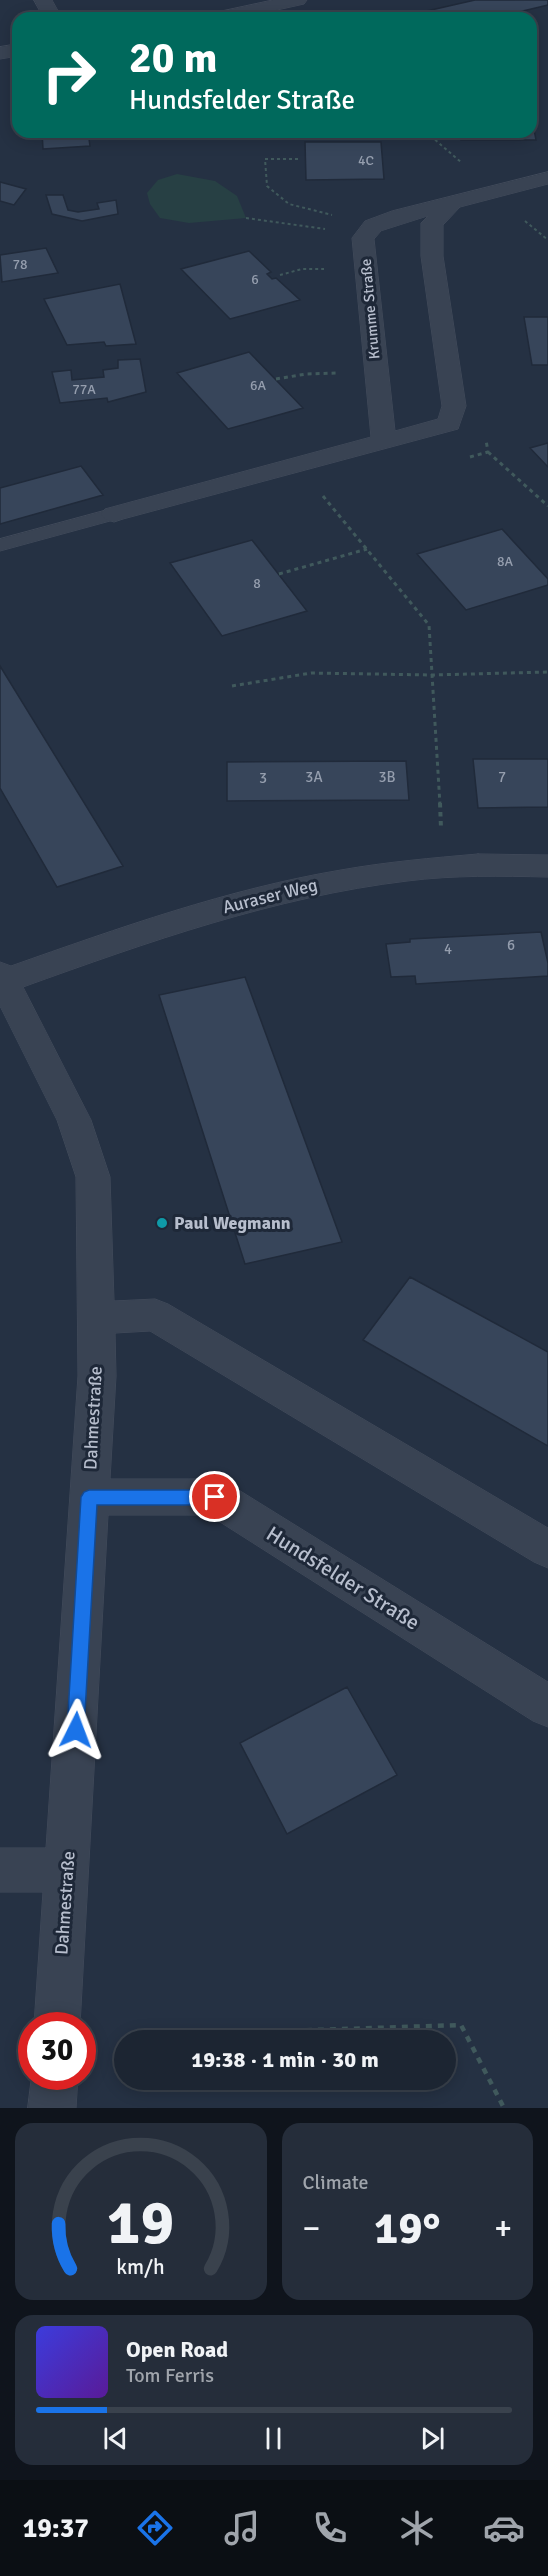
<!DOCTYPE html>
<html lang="en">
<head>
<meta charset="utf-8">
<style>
	:root { --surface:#1c2532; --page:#252d3a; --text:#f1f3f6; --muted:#a0a5ac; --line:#3a424d; --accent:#1a73e8 }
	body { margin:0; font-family:Signika,sans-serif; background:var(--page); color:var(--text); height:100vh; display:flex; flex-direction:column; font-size:22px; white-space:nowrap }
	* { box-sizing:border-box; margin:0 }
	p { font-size:20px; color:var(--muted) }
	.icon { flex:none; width:33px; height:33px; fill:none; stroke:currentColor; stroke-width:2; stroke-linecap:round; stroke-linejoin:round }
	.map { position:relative; height:2108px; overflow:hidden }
	.details { display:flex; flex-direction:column; gap:15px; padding:15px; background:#0f141c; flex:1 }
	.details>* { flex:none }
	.top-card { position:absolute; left:12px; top:12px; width:525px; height:126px; border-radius:18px; box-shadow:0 3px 15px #0003,0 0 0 2px var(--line); background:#00695c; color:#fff; overflow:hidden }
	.speed { position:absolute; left:18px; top:2012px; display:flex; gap:12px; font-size:30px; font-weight:700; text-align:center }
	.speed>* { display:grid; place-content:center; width:78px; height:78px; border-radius:50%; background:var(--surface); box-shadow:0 3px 15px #0003,0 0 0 2px var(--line); line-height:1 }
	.speed .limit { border:9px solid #d22; background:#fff; color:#111 }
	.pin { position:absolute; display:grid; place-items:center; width:51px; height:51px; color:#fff; margin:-26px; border:3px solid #fff; border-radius:50%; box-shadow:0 2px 6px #0007 }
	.me { position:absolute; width:66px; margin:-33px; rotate:3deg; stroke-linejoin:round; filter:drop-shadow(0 0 4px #0008) }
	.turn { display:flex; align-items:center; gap:21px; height:126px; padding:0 18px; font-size:27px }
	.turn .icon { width:78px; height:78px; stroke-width:2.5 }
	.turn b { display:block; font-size:42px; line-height:51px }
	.big { font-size:45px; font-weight:800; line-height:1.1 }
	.details .card { flex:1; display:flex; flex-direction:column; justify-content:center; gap:9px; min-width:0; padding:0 21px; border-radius:18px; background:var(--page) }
	.details .dial { align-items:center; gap:0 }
	.dial svg { height:156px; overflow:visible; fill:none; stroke:var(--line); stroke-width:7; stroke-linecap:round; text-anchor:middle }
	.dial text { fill:var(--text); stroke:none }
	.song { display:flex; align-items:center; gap:18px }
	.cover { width:72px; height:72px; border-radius:9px; background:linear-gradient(135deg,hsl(240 70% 55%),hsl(270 70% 35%)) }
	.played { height:6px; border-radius:3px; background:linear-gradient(90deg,var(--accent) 15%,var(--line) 15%) }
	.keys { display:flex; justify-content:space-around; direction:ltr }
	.heat { display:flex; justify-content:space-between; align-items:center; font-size:33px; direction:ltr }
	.details .tiles { flex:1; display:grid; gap:15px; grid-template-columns:1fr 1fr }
	.card:last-child { grid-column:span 2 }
	.trip { position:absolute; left:114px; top:2030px; width:342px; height:60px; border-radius:30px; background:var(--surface); box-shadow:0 3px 15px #0003,0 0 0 2px var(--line); font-weight:800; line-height:60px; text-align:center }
	.menu { display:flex; height:96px; justify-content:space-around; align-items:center; background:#0b0f14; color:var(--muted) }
	.menu .icon { width:42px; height:42px }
	.menu .current { color:var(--accent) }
	.menu b { font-size:27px; color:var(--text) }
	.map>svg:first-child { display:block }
	.green { fill:#274044 }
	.building { fill:#37455a; stroke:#202a3a; stroke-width:1.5 }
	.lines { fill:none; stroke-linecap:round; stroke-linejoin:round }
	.service-casing { stroke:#434c5c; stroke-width:1 }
	.minor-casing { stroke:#434c5c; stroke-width:1 }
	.tertiary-casing { stroke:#434c5c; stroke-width:1 }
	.path-far3 { stroke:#40595c; stroke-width:2; stroke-dasharray:3 3; stroke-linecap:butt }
	.path-far2 { stroke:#40595c; stroke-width:3; stroke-dasharray:4 4; stroke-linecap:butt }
	.path-far1 { stroke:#40595c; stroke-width:4; stroke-dasharray:4.5 4.5; stroke-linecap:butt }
	.path { stroke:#40595c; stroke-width:4.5; stroke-dasharray:6 6; stroke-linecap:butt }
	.service { fill:#394353; fill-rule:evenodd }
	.minor { fill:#394353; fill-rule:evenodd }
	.tertiary { fill:#394353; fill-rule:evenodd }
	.route { fill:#1a73e8; stroke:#114b97; stroke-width:1.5 }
	.culture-dot { fill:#0f9aa8; stroke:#1e2838; stroke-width:2 }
	.labels { text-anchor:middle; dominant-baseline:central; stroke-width:6; stroke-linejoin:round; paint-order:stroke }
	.far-number-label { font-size:14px; fill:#959eae }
	.far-street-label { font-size:15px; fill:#b7becd; stroke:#1e2838 }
	.number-label { font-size:15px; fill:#959eae }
	.street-label { font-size:18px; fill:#b7becd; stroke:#1e2838 }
	.poi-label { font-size:18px; font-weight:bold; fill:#b7becd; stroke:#1e2838; text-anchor:start }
	.near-street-label { font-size:21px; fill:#b7becd; stroke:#1e2838 }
</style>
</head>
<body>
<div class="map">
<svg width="548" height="2108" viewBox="0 0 548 2108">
	<rect width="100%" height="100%" fill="#253143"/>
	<path class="green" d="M177,174l38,7 22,15 9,22 -57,5 -29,-5 -10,-14 -3,-11 11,-13z"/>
	<path class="building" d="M475,0h73v5l-54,13h-98z
		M531,113l5,27h-75l-1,-8h71z
		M42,132h46l2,14 -47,3z
		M305,142h76l3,37 -78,1z
		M0,182l26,7 -12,16 -14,-4z
		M46,195h17l5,15 10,2 21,-3 -2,-6 19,-3 2,14 -36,7 -30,-7z
		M46,248l12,25 -56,9 -2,-27z
		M249,251l22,21 -4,2 5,5 4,-1 24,22 -70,19 -49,-50z
		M120,284l16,60 -30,2 -2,-4 -37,3 -23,-46z
		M524,317h24v48h-16z
		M249,352l54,56 -75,21 -51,-56z
		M140,359l6,33 -38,10 -1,-4 -47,5 -8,-31 19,-2 1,10 32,-3 -1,-7 15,-2v-8z
		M548,443v24l-18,-19z
		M81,466l22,29 -103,29v-36z
		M502,529l46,50v6l-82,25 -49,-56z
		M252,540l55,71 -85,25 -52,-73z
		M0,666l123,200 -66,21 -57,-99z
		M473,759h75v48l-70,1z
		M406,761l3,39 -182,1v-39z
		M541,932l7,31v13l-132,8 -1,-8 -24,1 -5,-33 24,-2v-3z
		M245,977l97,265 -97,22 -86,-269z
		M410,1277l138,75v94l-185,-106z
		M347,1687l50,88 -110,59 -47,-91z"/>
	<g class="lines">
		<g class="service-casing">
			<path id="service" d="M114,508l7,2 3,4 -3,4 -121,33v-12z"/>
		</g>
		<g class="minor-casing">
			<path id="minor" d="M34,0h18l10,18h-18z
				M548,172v12l-88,23 -17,18v31l23,150 -8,23 -335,90 -9,3 -9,-3 -4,-5 4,-5 266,-72 -19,-199 13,-17 27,-10zM428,216l-7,7v33l21,150 -4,13 -43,12 -21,-192 7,-8z
				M478,854l70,1v22c-47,-1 -94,-2 -141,4 -133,16 -259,61 -384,106l68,133 19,57 4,124 41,-2 13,5 380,224v40l-14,-6 -384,-231 -35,2 1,43 -6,103h105l14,5 319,198v45l-15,-6 -324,-206h-101l-28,510h-46l9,-133h-43v-44h46l32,-472 -2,-199 -19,-57 -57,-114v-44l11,4c108,-38 217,-77 330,-96 45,-8 91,-12 137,-16z
				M32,2073v3h46l-2,32h-48z"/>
		</g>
		<g class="tertiary-casing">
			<path id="tertiary" d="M273,0h34l-3,4 -63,14h-34l2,-4z
				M18,44v12l-18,3v-12z"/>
		</g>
		<path class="path-far3" d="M426,132l36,31
			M298,159h-33l2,27 22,18 43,11
			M246,218l79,11
			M525,221l23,19
			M280,275l22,-6h22"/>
		<path class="path-far2" d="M276,379l30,-5 30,-1
			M488,452l60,54
			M470,457l18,-5 -2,-12
			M323,496l106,129 11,180
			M279,574l88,-25
			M232,686l79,-13 121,2 116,-3"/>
		<path class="path-far1" d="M440,803l1,25"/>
		<path class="path" d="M138,2036l323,-11 43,83"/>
		<use href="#service" class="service"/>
		<use href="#minor" class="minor"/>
		<use href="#tertiary" class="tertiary"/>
	</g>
	<path class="route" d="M89,1490h126l6,2 2,5 -2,6 -6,2h-118l-13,225 -2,6 -6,3 -7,-3 -2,-6 14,-233 3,-5z"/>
	<circle class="culture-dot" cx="162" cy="1223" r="6"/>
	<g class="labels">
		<g class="far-number-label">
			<text x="366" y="160">4C</text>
			<text x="20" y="264">78</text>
			<text x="255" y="279">6</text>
			<text x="258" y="385">6A</text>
			<text x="84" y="389">77A</text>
			<text x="505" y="561">8A</text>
			<text x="257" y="583">8</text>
		</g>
		<g class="far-street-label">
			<text transform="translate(370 309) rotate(-95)">Krumme Straße</text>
		</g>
		<g class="number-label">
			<text x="314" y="777">3A</text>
			<text x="387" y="777">3B</text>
			<text x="502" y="777">7</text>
			<text x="263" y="778">3</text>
			<text x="511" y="945">6</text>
			<text x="448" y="949">4</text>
		</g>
		<g class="street-label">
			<text transform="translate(270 896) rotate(-14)">Auraser Weg</text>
			<text transform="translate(93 1418) rotate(-87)">Dahmestraße</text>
			<text transform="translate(65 1903) rotate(-86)">Dahmestraße</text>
		</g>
		<g class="poi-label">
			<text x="174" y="1223">Paul Wegmann</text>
		</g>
		<g class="near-street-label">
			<text transform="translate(343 1578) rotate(32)">Hundsfelder Straße</text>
		</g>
	</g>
</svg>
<div class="speed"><div class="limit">30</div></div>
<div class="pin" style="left:215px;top:1497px;background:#d93025"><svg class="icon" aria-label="arrive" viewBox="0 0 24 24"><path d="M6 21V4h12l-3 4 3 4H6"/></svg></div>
<svg class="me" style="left:76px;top:1730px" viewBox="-20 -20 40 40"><path d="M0-17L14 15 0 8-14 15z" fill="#1a73e8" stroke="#fff" stroke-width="4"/></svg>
<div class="trip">19:38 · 1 min · 30 m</div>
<div class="top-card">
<div class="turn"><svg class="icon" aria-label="right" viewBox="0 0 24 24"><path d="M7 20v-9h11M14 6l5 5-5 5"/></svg><div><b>20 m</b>Hundsfelder Straße</div></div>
</div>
</div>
<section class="details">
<div class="tiles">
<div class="card dial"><svg viewBox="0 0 100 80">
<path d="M14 69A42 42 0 1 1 86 69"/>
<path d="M14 69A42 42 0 0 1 8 46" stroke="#1a73e8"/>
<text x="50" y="56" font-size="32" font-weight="700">19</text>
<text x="50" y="72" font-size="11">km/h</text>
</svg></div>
<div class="card"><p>Climate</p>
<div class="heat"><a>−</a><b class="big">19°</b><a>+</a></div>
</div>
<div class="card">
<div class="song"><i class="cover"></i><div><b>Open Road</b><p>Tom Ferris</p></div></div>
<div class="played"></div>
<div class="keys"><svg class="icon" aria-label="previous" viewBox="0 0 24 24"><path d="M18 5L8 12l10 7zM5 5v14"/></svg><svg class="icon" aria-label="pause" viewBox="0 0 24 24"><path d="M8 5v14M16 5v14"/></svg><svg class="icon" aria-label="next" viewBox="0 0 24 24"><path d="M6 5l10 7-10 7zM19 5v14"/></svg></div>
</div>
</div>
</section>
<nav class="menu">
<b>19:37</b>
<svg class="icon current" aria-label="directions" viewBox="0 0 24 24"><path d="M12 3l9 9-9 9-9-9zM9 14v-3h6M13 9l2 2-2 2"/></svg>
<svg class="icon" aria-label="music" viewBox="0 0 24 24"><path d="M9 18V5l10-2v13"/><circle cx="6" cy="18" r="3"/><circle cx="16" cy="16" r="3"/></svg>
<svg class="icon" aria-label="phone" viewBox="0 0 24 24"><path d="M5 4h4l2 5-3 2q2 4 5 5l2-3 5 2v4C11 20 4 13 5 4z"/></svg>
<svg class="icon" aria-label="climate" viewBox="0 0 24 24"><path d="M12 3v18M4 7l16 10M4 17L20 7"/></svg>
<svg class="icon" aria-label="car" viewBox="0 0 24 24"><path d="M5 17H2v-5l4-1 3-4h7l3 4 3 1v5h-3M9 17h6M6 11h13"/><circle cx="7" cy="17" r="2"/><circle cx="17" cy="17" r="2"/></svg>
</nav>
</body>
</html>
